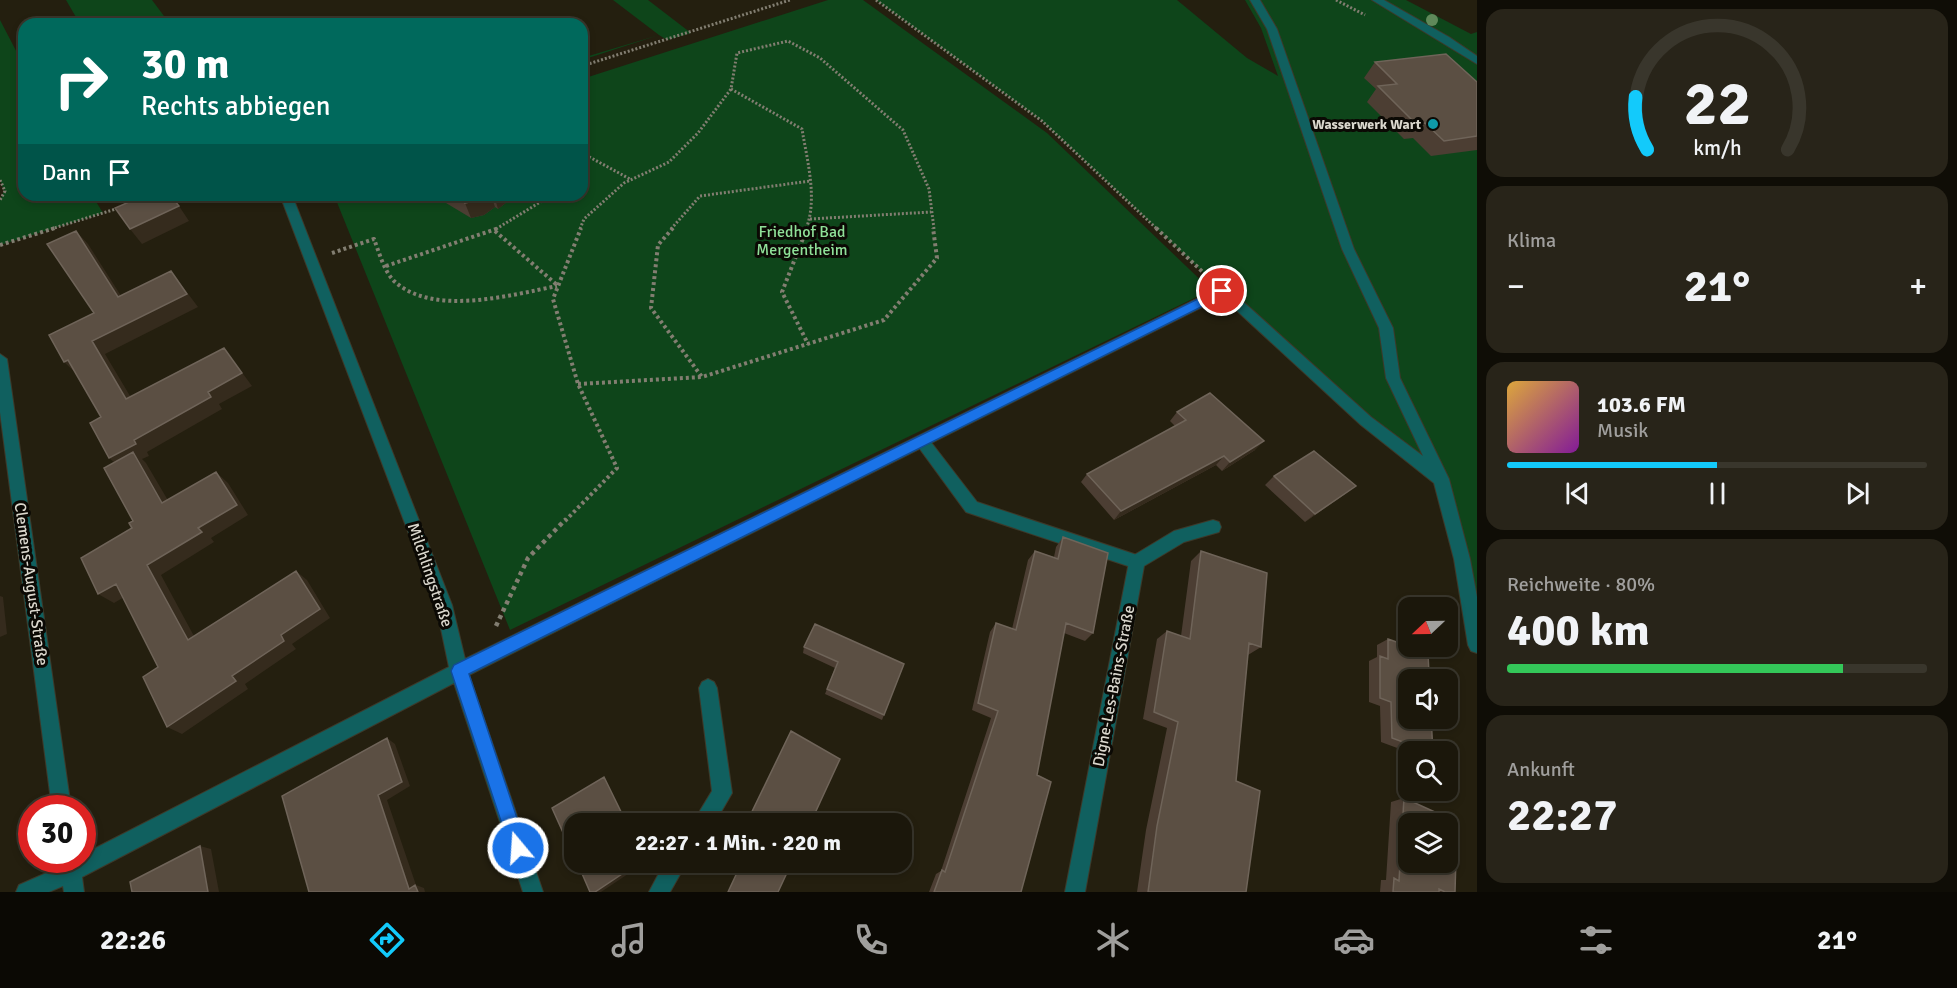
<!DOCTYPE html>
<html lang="de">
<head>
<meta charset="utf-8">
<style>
	:root { --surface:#1b170b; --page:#282419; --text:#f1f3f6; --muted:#a09f9d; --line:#39362c; --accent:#13cafb }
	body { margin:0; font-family:Signika,sans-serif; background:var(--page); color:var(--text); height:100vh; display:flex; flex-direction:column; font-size:22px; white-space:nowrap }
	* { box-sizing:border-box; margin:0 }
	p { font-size:20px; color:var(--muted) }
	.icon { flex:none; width:33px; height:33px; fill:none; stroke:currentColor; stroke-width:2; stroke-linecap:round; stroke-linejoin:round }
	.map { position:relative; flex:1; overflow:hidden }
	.sheet { display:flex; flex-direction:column; gap:9px; padding:9px; background:#0f0d06; width:480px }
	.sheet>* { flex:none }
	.hud { position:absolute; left:18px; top:18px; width:570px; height:183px; border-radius:18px; box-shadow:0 3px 9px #0003,0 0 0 2px var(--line); background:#00695c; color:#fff; overflow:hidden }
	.needle { width:39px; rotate:248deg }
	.controls { position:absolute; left:1398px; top:597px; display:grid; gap:12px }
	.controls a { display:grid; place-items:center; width:60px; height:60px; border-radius:12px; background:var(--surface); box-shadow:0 3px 9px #0003,0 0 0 2px var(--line); font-size:30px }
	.speed { position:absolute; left:18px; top:795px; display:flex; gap:12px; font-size:30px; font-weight:700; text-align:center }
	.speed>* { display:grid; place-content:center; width:78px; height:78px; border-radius:50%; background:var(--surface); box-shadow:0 3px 9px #0003,0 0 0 2px var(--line); line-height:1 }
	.speed .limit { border:9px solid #d22; background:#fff; color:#111 }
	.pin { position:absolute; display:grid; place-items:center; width:51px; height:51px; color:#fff; margin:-26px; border:3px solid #fff; border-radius:50%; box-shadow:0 2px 6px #0007 }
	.me { position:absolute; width:66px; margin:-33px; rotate:342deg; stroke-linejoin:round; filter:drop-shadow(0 0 4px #0008) }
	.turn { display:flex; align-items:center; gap:21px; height:126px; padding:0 24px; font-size:27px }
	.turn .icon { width:78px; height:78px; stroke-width:2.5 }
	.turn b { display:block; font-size:42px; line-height:51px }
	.then { display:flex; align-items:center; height:57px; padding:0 24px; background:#0003; gap:12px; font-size:22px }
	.big { font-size:45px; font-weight:700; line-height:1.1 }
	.sheet .card { flex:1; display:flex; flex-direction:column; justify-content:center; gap:9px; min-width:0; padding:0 21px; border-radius:18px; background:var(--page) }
	.sheet .dial { align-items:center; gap:0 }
	.dial svg { height:156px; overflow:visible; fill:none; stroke:var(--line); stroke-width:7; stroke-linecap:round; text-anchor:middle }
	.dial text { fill:var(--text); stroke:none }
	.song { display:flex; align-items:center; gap:18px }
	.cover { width:72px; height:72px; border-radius:9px; background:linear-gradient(135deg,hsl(40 70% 55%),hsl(290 70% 35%)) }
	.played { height:6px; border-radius:3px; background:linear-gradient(90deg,var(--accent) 50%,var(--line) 50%) }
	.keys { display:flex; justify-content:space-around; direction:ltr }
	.heat { display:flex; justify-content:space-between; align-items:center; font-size:33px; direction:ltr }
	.charge { height:9px; border-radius:4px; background:linear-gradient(90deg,#34c759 80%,var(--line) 0) }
	.trip { position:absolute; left:564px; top:813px; width:348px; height:60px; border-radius:18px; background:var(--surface); box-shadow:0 3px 9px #0003,0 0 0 2px var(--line); font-weight:700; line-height:60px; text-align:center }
	.dock { display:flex; height:96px; justify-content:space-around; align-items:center; background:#0b0904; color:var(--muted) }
	.dock .icon { width:42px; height:42px }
	.dock .current { color:var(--accent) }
	.dock b { font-size:27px; color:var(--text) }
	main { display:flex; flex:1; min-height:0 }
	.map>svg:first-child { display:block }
	.green { fill:#0e451a }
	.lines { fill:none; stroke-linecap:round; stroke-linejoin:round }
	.service-casing { stroke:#3d392a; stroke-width:2 }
	.minor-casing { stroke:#3d392a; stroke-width:2 }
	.path-far2 { stroke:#827e71; stroke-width:3; stroke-dasharray:2 2; stroke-linecap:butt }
	.path-far1 { stroke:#827e71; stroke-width:4; stroke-dasharray:3 3; stroke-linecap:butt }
	.path { stroke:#827e71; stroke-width:4.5; stroke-dasharray:4 4; stroke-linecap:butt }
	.service { fill:#10605f; fill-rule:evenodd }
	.minor { fill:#10605f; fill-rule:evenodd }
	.tree { fill:#5f895a }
	.wall { fill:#4c3e33 }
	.shaded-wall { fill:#352b1d }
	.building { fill:#5b4f43; stroke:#6f6459; stroke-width:1.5; fill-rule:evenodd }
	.route { fill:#1a73e8; stroke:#114b97; stroke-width:1.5 }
	.culture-dot { fill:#0f9aa8; stroke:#0b0904; stroke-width:2 }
	.labels { text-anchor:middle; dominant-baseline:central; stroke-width:6; stroke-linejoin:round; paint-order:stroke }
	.far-poi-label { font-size:14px; font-weight:bold; fill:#dad7cd; stroke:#0b0904; text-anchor:end }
	.park-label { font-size:16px; fill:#8fe098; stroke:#0b0904 }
	.street-label { font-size:16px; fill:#dad7cd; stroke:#0b0904 }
</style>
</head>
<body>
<main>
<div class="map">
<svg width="1477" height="892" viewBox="0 0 1477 892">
	<rect width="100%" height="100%" fill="#241f0f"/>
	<path class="green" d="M66,0h86l18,24h-90z
		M613,0h35l43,33 -24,7 -8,-5 -77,25v-2l77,-23z
		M828,0h35l184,133 164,157 -701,340 -176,-435h248v-116z
		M876,0h301l70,58 31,18 -17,-48 -16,-28h161l65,34 6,-2v613l-36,-166 -218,-188 -181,-170z
		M0,20l24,46v129h68l11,18 -103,32v-45l4,-9 -4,-11z"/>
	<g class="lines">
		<g class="service-casing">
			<path id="service" d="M922,435l5,2 50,65 166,55 2,5 -2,5 -6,2 -171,-57 -49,-67 -2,-4 2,-4z"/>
		</g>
		<g class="minor-casing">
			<path id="minor" d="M1250,0h10l17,29 77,220 39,79 7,50 49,101 21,80 7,38v56l-6,-2 -3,-6 -14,-86 -20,-76 -73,-58 -139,-128 -753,378 74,217h-20l-69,-209 -372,194 2,15h-20l-1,-6 -14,6h-33l3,-7 41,-18 -1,-7h23v-5l367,-188 -13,-62 -156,-410h12l160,410 13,54 758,-373 5,2 143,129 52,39 -37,-78 -7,-50 -37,-79 -75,-220z
				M1372,0h12l65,37 28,19v8z
				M0,354l7,5 64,449h-19l-52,-396z
				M1213,520l6,2 2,5 -2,5 -35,10 -40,24 -59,326h-20l64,-330 2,-5 43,-26z
				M708,679l6,3 3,6 15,105 -18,31h-22l20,-33 -13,-103 3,-6z
				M665,862h22l-17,30h-21z"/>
		</g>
		<path class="path-far2" d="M876,0l166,121 115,108
			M1336,0l29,15
			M582,66l208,-66
			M731,89l71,40c5,31 16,70 4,100
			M582,153l48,26
			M0,180l5,11 -5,9
			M810,219l121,-7
			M51,229l68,-21
			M496,229l46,-28v-6
			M580,229l4,-10 40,-36 45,-21 29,-29 33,-44 6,-36 51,-12 32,17 83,72 26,59 5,40
			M671,229l29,-33 110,-15"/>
		<path class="path-far1" d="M673,228l-15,17 -7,63 51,69 182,-57 53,-62 -4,-30
			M807,228l-25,64 26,52
			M1156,228l51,48
			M495,231l62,54
			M0,245l55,-17
			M332,253l42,-14c5,13 10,32 20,42 39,36 117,14 163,5
			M386,266l113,-38
			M578,384l124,-7
			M565,521l52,-53 -39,-84 -25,-85 28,-71"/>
		<path class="path" d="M496,626l32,-68 38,-39"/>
		<use href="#service" class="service"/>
		<use href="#minor" class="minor"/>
	</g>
	<circle class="tree" cx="1432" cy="20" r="6"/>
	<path class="wall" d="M1375,62l102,20v68l-46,6 -18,-18 -9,1 -37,-37 9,-13 -12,-11z
		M435,195h81l-18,14 -3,-2 -11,8 -13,3 -35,-21z
		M1177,412l78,38 -33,21 -6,-6 -102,55 -33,-38 6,-8 88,-48 -5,-5z
		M1274,476l71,18 -40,28 -40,-37z
		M1063,537l30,96 -8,8 -21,-8 -27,142 -16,117h-92l7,-18 5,-3 50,-153 -19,-8 18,-78 6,-9 16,6 16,-69 7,-9 19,6 2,-10z
		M1201,551l60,96 -13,8 -12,126 10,111h-109l9,-62 21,-102 -24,-9 14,-80 10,-8 14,5 10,-75z
		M815,624l69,91 -2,5 -57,-26 10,-26 -32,-15 1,-6z
		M1388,639l20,79h37v3l-12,5 -1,-1 1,27h-25l-27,-10 -1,-36 -11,-4v-41l8,-4v-12z
		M1404,798l51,94h-75l1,-12h5l5,-78z"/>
	<path class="shaded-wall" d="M486,195h5l4,12 -11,8 -13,3 -6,-15z
		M494,195h22l-18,14z
		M179,206l10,15 -47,23 -12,-15z
		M76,231l12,13 42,66 -12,-13z
		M171,271l27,36 -93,47 34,57 -13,-12 -34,-58z
		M224,348l28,38 -33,18 3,5 -75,43 2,4 -7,3 4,4 30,51 -67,-56 25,-18 74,-48z
		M68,360l10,15 -14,-13z
		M1264,441l-9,9 -33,21 8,-9z
		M1224,456l-8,9 -102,55 7,-9z
		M216,472l12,11 20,32 -37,23 3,4 -53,33 40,74 -13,-9 -41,-75 51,-37z
		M1356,486l-11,8 -40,28 10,-8z
		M296,571l11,9 23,38 -38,26 4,5 -51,35 3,5 -66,45 -15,-7 65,-51 49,-41z
		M116,584l15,9 -17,10 -16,-9z
		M0,596l3,1 4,37 -7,3z
		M387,738l8,6 15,42 -23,14 29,85 8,3 1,4h-7l-9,-3 -31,-94z
		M200,846l11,3 8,43h-11z
		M640,862h6l-45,30h-6z"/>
	<path class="building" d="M1446,54l31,28v54l-33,5 -19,-18 -9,1 -38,-38 19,-2 -22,-22z
		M145,195h25l9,11 -49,23 -15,-21z
		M452,195h34l-7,5 -14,3z
		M76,231l42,66 53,-26 16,23 -95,47 34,58 98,-51 18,25 -34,19 3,5 -77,43 2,4 -27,14 -19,-35 11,-6 -33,-57 -4,2 -15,-27 45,-22 -47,-69z
		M1210,393l54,48 -34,21 -6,-6 -103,55 -34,-37 99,-54 -9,-8z
		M1314,451l42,35 -41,28 -41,-38z
		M133,452l29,51 54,-31 21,33 -39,23 4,4 -55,33 41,75 108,-69 24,38 -39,26 3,6 -52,35 4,5 -69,46 -24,-50 15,-10 -42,-83 -18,10 -17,-36 51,-30 -3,-5 4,-2 -29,-53z
		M1063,537l45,16 -15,80 -27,-10 -29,152 14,7 -30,110h-87l8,-22 3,2 53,-161 -20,-8 18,-80 20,7 19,-79 23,8z
		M1201,551l66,22 -6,74 -12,-4 -13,138 24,10 -14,101h-98l9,-66 21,-104 -24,-10 13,-81 23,8z
		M815,624l89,40 -20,51 -57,-26 11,-27 -34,-15z
		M1388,639l40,14 1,21 14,5 -35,1v38h23l2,34h-3l-38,-14 -1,-36 -11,-4v-42l8,3z
		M791,731l49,28 -30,65h-64z
		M387,738l15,44 -24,13 31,94 6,-4 3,7h-109l-27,-96z
		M604,777l23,47h-53v33l-22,-49z
		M1404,798l53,24 -2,70h-10l-6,-3v3h-46l1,-14 5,3zM1408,824h40v38h-40z
		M200,846l8,46h-76l-2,-10z
		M577,862h63l-45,30h-5z
		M742,862h50l-14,30h-50z"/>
	<path class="route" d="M1222,287l6,4 -1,3 -758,380 58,174 -2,6 -7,3 -6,-3 -61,-183 3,-6z"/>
	<circle class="culture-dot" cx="1433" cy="124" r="6"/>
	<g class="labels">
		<g class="far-poi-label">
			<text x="1421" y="124">Wasserwerk Wart</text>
		</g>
		<g class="park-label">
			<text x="802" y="232">Friedhof Bad<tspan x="802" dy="18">Mergentheim</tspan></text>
		</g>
		<g class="street-label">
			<text transform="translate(430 575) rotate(71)">Milchlingstraße</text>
			<text transform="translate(31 584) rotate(82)">Clemens-August-Straße</text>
			<text transform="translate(1114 686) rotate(-79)">Digne-Les-Bains-Straße</text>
		</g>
	</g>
</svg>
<div class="controls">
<a><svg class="needle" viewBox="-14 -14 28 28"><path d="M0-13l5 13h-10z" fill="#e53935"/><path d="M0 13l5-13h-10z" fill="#a09f9d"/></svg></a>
<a><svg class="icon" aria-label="sound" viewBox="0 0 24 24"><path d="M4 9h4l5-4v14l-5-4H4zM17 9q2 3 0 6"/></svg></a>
<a><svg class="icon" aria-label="search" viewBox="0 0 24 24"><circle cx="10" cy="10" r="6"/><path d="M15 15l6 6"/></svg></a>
<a><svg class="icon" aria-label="layers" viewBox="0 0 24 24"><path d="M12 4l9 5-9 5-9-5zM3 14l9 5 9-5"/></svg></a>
</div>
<div class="speed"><div class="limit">30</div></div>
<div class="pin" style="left:1222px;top:291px;background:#d93025"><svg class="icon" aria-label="arrive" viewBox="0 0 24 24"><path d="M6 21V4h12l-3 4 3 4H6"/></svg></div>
<svg class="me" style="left:518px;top:848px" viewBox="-20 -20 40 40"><circle r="17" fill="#1a73e8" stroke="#fff" stroke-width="3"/><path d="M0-11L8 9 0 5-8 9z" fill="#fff"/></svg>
<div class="trip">22:27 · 1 Min. · 220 m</div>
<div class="hud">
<div class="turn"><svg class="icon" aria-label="right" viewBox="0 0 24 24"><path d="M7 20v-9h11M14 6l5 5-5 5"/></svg><div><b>30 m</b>Rechts abbiegen</div></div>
<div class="then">Dann<svg class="icon" aria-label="arrive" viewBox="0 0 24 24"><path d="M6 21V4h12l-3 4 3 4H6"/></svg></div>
</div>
</div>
<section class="sheet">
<div class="card dial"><svg viewBox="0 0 100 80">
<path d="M14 69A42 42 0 1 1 86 69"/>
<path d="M14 69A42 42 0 0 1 8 42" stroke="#13cafb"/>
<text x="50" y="56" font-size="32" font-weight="700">22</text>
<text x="50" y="72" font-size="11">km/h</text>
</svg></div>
<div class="card"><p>Klima</p>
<div class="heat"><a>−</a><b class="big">21°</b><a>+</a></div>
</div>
<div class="card">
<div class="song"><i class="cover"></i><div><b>103.6 FM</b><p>Musik</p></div></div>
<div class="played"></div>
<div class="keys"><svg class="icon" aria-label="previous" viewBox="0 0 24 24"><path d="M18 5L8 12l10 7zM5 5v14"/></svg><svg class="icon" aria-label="pause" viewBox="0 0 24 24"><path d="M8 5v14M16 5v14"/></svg><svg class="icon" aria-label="next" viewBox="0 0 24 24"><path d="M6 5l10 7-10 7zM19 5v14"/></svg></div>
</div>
<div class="card"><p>Reichweite · 80%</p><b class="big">400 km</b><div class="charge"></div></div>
<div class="card"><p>Ankunft</p><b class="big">22:27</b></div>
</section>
</main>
<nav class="dock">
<b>22:26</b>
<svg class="icon current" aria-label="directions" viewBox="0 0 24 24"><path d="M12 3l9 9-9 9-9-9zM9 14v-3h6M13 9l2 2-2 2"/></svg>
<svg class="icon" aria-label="music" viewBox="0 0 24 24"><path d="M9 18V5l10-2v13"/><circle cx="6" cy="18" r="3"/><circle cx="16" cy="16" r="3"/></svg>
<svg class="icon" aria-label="phone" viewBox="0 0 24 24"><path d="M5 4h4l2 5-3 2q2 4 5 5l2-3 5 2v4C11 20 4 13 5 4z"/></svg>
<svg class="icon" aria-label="climate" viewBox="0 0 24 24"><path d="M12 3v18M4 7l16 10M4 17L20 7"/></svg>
<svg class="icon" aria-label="car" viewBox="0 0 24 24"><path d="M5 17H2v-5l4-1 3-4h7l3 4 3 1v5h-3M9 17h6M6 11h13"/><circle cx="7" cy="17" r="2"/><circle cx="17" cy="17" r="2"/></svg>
<svg class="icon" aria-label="filters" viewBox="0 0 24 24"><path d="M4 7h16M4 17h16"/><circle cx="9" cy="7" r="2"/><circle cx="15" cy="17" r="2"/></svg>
<b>21°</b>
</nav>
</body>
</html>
